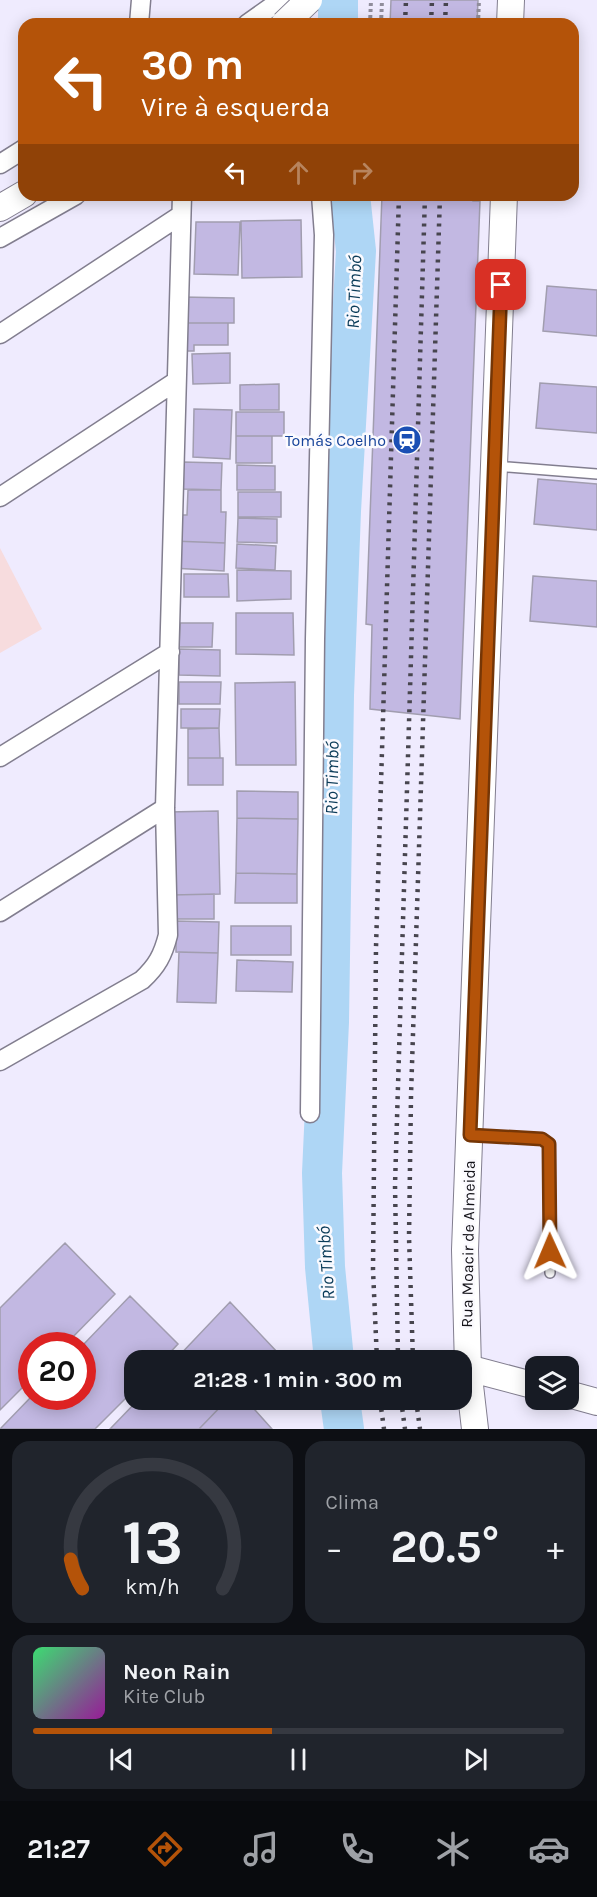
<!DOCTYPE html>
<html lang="pt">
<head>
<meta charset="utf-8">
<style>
	:root { --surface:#171b24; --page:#20242c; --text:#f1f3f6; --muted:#9ea1a6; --line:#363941; --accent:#b45309 }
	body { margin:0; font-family:Karla,sans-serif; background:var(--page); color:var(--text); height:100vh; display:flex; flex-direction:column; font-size:22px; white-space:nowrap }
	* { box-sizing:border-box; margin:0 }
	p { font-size:20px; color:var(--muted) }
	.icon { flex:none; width:33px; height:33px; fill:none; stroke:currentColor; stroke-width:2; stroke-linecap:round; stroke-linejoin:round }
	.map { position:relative; height:1429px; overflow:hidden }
	.drawer { display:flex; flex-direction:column; gap:12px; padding:12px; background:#0d0f14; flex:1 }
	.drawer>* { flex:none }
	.guide { position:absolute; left:18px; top:18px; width:561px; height:183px; border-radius:18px; box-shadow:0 3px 15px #0003; background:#b45309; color:#fff; overflow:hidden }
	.tools { position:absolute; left:525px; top:1356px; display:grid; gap:12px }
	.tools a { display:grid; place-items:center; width:54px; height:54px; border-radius:12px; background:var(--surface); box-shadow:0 3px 15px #0003; font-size:30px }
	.speed { position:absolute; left:18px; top:1332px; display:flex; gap:12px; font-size:30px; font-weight:700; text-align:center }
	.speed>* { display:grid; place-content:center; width:78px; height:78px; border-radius:50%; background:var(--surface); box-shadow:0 3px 15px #0003; line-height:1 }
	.speed .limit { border:9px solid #d22; background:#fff; color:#111 }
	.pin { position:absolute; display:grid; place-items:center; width:51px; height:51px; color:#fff; margin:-26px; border-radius:12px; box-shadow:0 3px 9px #0006 }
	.me { position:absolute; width:66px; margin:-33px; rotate:359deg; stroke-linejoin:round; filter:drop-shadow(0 0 4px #0008) }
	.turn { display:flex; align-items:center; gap:21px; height:126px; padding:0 24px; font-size:27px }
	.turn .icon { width:78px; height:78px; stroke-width:2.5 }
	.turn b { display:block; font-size:42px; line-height:51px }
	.lanes { display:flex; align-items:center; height:57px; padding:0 24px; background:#0003; justify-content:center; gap:30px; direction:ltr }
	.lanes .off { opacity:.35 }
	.big { font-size:45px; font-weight:700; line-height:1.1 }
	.drawer .card { flex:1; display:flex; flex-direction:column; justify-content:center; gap:9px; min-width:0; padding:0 21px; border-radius:18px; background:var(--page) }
	.drawer .dial { align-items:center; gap:0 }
	.dial svg { height:156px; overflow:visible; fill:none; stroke:var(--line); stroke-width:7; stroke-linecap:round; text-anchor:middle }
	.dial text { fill:var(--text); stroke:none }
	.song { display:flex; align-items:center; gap:18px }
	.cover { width:72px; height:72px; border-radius:9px; background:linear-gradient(135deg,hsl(140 70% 55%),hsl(300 70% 35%)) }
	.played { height:6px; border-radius:3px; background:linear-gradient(90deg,var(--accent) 45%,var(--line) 45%) }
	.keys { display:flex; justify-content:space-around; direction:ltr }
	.heat { display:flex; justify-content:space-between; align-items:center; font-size:33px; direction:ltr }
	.drawer .tiles { flex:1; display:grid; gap:12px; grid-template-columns:1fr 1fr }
	.card:last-child { grid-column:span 2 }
	.trip { position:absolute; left:124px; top:1350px; width:348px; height:60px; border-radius:18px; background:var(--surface); box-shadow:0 3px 15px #0003; font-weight:700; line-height:60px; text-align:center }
	.dock { display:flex; height:96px; justify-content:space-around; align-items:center; background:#090b0e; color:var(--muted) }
	.dock .icon { width:42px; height:42px }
	.dock .current { color:var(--accent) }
	.dock b { font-size:27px; color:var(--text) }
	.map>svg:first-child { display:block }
	.education { fill:#f7dcde }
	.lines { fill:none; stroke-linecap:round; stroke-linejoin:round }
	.river { stroke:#aed6f5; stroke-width:40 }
	.building { fill:#c2b8e2; stroke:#a19daf; stroke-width:1.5 }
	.lane-casing { stroke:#827e8f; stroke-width:12 }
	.street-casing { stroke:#827e8f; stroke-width:21 }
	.secondary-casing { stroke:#827e8f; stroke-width:28 }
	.path { stroke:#908d9b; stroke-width:4; stroke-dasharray:3 3; stroke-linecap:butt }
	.lane { stroke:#fff; stroke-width:9 }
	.street { stroke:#fff; stroke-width:18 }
	.secondary { stroke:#fff; stroke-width:26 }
	.rail { stroke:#47454e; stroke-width:4.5; stroke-dasharray:3 6; stroke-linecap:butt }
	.secondary-bridge-casing { stroke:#827e8f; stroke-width:28; stroke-linecap:butt }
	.secondary-bridge { stroke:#fff; stroke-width:26 }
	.route-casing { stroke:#753606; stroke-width:15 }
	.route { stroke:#b45309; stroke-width:10 }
	.labels { text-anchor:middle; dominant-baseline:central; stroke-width:5; stroke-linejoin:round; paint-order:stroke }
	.transit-label { font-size:16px; fill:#164399; stroke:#fbfafe; text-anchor:end }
	.street-label { font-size:16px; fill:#131218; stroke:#fbfafe }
	.water-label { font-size:18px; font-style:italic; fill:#0b3c59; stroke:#fbfafe }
</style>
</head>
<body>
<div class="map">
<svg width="597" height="1429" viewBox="0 0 597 1429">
	<rect width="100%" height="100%" fill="#efebfe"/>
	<path class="education" d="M0,548l42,81 -42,24z"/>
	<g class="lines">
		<path class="river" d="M338,24v-24
			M334,1360l-9,-93 -3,-94 7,-151 5,-327 7,-184 15,-260 -6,-56
			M340,1400l4,29"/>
	</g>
	<path class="building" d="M391,0h87l-1,24h-87z
		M382,195h91v6h7l-20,518 -90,-10 2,-84 -6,-1z
		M301,220l1,57 -60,1 -1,-57z
		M196,222h44l-2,53 -44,-1z
		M547,286l50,4v46l-54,-5z
		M182,297l52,1v25h-52z
		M179,323h49v22h-34v6h-15z
		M230,353v30l-37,1 -1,-30z
		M540,383l57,4v46l-61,-5z
		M279,384v26h-39v-25z
		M194,409l38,1 -2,49 -37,-2z
		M236,412h48v24h-48z
		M236,436h36v27h-36z
		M183,462l39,1 -1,27 -38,-1z
		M237,465l38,1v24h-38z
		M538,479l59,5v46l-63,-6z
		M188,490h33v22h5l-1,31 -52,-2 2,-26h12z
		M238,492h43v25h-43z
		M238,518l39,1v24l-40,-1z
		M173,541l52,2 -1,28 -52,-3z
		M237,544l39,2 -1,24 -39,-2z
		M237,570l54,1v28l-54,2z
		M184,574h44l1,23h-45z
		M533,576l64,5v46l-67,-6z
		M236,613h57l1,42 -58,-1z
		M180,623h33l-1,24h-33z
		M179,649l41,1v26l-41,-1z
		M179,682h42l-1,22h-41z
		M295,682l1,83h-60l-1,-82z
		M181,709h39l-1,19h-38z
		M219,728l1,30h-32v-29z
		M188,758h35v27h-35z
		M237,791l61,1v27l-61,-1z
		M218,811l2,83 -50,1 -2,-83z
		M237,818l61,1 -1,55 -61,-1z
		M236,873l61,1v29h-62z
		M214,894v25h-40v-24z
		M176,921l43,1 -1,31 -42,-1z
		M231,926h60v29h-60z
		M179,952l39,1 -2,50 -39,-1z
		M237,960l56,2 -1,30 -56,-1z
		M65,1243l50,51 -51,52h-32v32l-32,32v-102z
		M130,1296l48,48 -15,16h-28v29l-40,40h-95l32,-33h50v-50z
		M230,1302l48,51 -9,7h-94z
		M138,1400h89l-28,29h-89z
		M227,1400h19l26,29h-73z"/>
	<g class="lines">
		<g class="lane-casing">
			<path id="lane" d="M495,466l102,8
				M471,1135l71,4 7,5 1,129"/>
		</g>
		<g class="street-casing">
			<path id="street" d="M139,24l2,-24
				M247,24l34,-24
				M0,164l24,-15
				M0,238l76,-43
				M0,334l181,-119
				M0,497l175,-115
				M0,757l170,-105
				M0,912l165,-104
				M0,1061l142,-81c15,-14 21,-25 26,-45l-3,-127 17,-613
				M310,1113l5,-474 9,-404 -3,-40"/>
		</g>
		<g class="secondary-casing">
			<path id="secondary" d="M510,24l1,-24
				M0,208l24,-14
				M468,1368l68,18
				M568,1394l29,8
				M475,1429l-7,-61 -3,-118 39,-1055"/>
		</g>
		<path class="path" d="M370,24l1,-24
			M381,24l1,-24
			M478,24l1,-24"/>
		<use href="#lane" class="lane"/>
		<use href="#street" class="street"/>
		<use href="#secondary" class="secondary"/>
		<path class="rail" d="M405,24l1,-24
			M431,24l1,-24
			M445,24l1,-24
			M377,1360l-4,-90 3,-323 23,-752
			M398,1360l-3,-175 30,-990
			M413,1360l-4,-123 2,-141 29,-901
			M380,1400l4,29
			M401,1400l4,29
			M416,1400l4,29"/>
		<g class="secondary-bridge-casing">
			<path id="secondary-bridge" d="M284,24l25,-24"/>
		</g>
		<use href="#secondary-bridge" class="secondary-bridge"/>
	</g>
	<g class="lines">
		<g class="route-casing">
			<path id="route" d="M501,285l-31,850 72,4 7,5 1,107"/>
		</g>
		<use href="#route" class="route"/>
	</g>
	<defs>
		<g id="station-disc" transform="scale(1.5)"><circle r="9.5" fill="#1a4fb4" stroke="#fbfafe"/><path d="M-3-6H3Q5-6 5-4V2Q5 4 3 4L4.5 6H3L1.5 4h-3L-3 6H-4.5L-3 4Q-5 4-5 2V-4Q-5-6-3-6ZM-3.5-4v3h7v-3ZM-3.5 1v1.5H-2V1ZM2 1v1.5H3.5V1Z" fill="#fff"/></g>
	</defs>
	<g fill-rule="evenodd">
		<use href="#station-disc" x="407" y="440"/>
	</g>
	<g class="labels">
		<g class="transit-label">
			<text x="386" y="440">Tomás Coelho</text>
		</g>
		<g class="street-label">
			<text transform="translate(468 1244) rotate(-89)">Rua Moacir de Almeida</text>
		</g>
		<g class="water-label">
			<text transform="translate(354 292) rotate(-88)">Rio Timbó</text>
			<text transform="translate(332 778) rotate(-89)">Rio Timbó</text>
			<text transform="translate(326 1263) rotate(-94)">Rio Timbó</text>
		</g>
	</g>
</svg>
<div class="tools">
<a><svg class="icon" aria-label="layers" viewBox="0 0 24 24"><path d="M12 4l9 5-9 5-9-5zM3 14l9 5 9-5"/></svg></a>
</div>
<div class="speed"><div class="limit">20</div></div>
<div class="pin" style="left:501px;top:285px;background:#d93025"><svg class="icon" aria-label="arrive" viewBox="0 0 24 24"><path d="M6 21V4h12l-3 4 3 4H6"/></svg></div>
<svg class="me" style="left:550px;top:1251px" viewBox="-20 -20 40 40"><path d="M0-17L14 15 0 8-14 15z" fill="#b45309" stroke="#fff" stroke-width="4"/></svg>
<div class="trip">21:28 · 1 min · 300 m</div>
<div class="guide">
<div class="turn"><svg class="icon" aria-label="left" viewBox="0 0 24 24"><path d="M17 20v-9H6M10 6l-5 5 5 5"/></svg><div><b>30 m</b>Vire à esquerda</div></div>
<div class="lanes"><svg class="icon" aria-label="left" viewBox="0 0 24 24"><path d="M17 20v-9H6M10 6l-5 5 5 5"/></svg><svg class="icon off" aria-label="ahead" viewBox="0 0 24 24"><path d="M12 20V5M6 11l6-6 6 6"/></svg><svg class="icon off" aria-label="right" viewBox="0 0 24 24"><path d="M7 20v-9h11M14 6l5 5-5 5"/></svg></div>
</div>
</div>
<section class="drawer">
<div class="tiles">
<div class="card dial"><svg viewBox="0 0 100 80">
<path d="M14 69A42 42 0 1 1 86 69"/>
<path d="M14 69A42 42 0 0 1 8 54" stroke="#b45309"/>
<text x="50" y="56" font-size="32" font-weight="700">13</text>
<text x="50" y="72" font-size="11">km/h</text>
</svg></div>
<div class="card"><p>Clima</p>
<div class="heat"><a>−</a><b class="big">20.5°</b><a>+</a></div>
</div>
<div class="card">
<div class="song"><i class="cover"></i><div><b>Neon Rain</b><p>Kite Club</p></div></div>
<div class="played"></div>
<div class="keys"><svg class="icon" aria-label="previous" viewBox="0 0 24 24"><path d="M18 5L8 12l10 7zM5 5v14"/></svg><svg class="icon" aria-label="pause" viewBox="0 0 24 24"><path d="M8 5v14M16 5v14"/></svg><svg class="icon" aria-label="next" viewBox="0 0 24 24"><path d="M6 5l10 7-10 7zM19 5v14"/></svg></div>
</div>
</div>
</section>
<nav class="dock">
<b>21:27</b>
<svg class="icon current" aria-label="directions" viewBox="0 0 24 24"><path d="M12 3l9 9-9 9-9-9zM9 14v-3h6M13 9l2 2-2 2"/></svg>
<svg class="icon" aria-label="music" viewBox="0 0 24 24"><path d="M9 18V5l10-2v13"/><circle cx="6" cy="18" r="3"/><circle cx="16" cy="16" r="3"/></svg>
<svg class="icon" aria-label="phone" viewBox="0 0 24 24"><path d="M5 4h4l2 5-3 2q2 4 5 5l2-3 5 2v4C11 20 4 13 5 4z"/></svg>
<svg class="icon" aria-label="climate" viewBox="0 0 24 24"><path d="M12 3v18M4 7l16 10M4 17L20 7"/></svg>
<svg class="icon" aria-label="car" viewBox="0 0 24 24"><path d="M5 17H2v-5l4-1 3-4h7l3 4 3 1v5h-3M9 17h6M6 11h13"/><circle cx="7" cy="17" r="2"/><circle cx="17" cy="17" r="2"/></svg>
</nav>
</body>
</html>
